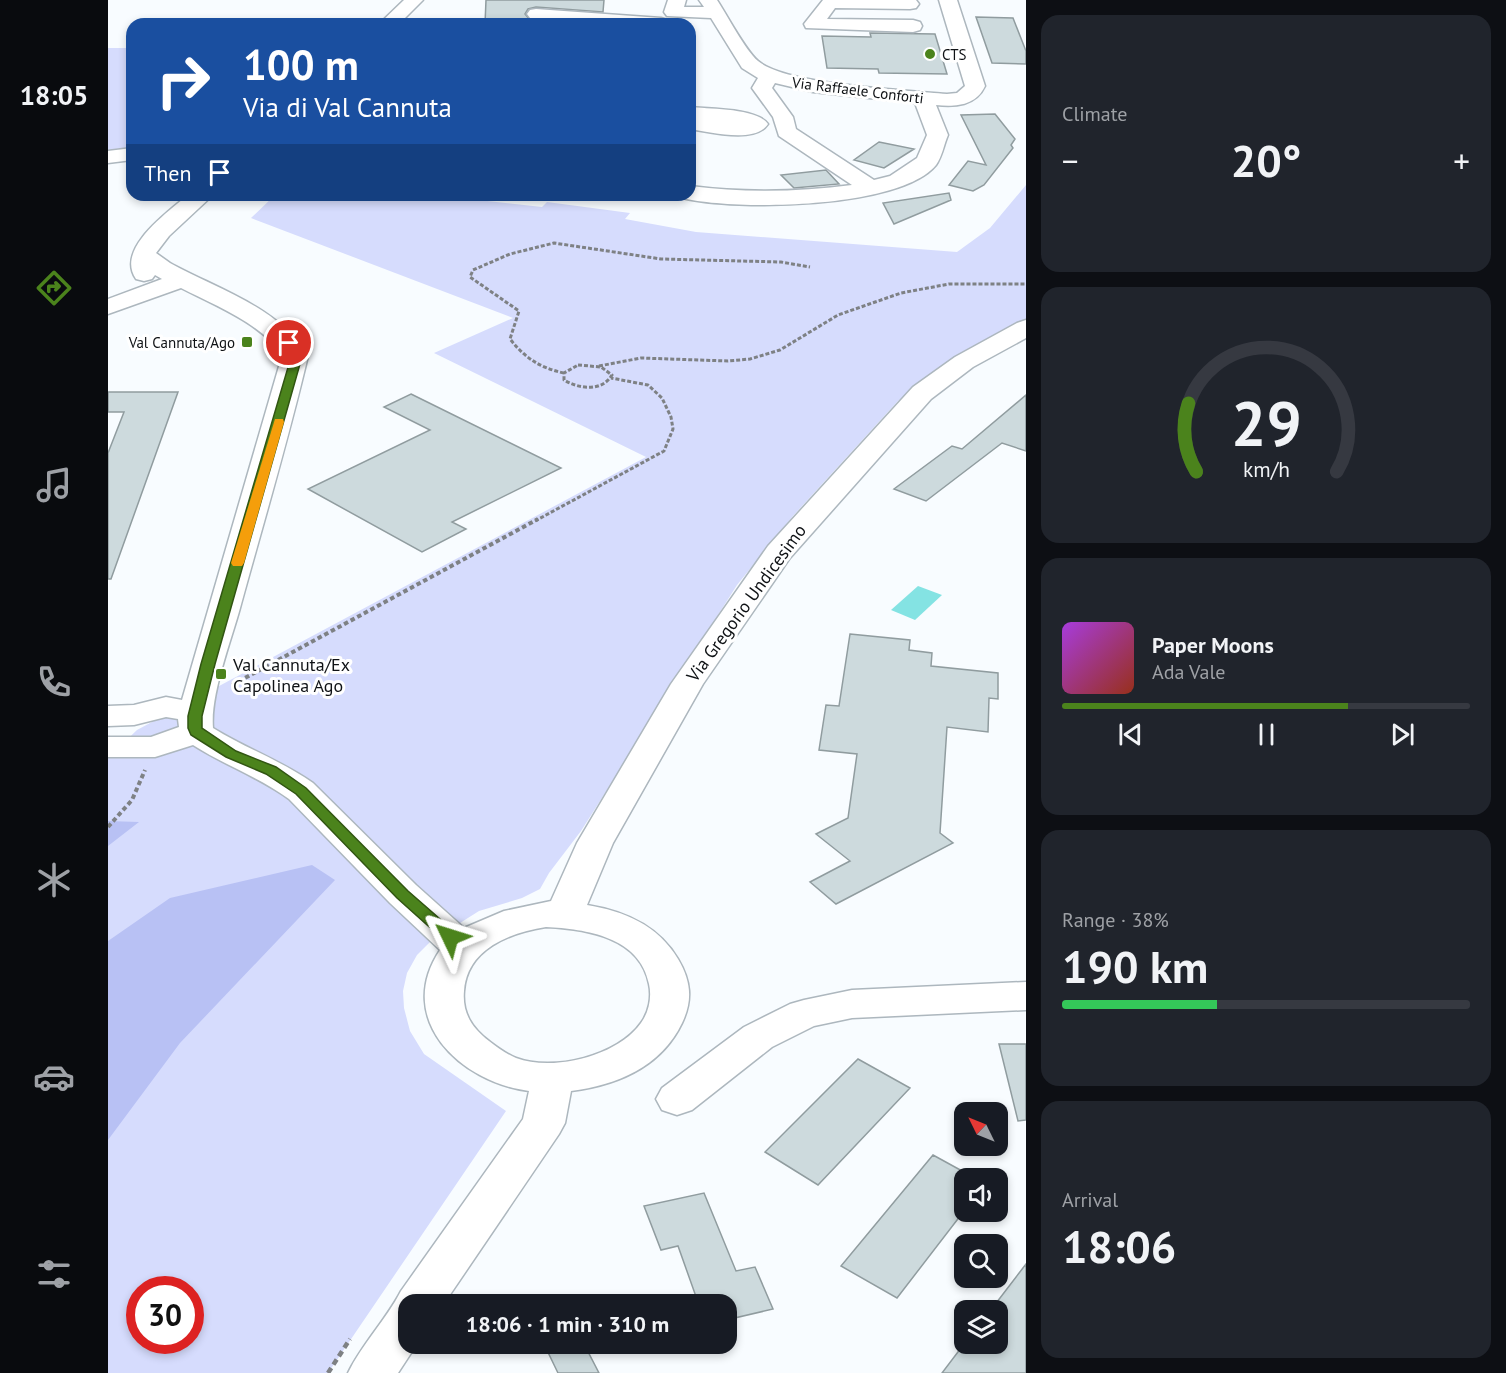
<!DOCTYPE html>
<html lang="en">
<head>
<meta charset="utf-8">
<style>
	:root { --surface:#171b24; --page:#20242c; --text:#f1f3f6; --muted:#9ea1a6; --line:#363941; --accent:#4b831c }
	body { margin:0; font-family:"PT Sans",sans-serif; background:var(--page); color:var(--text); height:100vh; display:flex; flex-direction:column; font-size:22px; white-space:nowrap }
	* { box-sizing:border-box; margin:0 }
	p { font-size:20px; color:var(--muted) }
	.icon { flex:none; width:33px; height:33px; fill:none; stroke:currentColor; stroke-width:2; stroke-linecap:round; stroke-linejoin:round }
	.map { position:relative; flex:1; overflow:hidden }
	.details { display:flex; flex-direction:column; gap:15px; padding:15px; background:#0d0f14; width:480px }
	.details>* { flex:none }
	.top-card { position:absolute; left:18px; top:18px; width:570px; height:183px; border-radius:18px; box-shadow:0 3px 9px #0003; background:#1a4fa0; color:#fff; overflow:hidden }
	.needle { width:39px; rotate:313deg }
	.tools { position:absolute; left:846px; top:1102px; display:grid; gap:12px }
	.tools a { display:grid; place-items:center; width:54px; height:54px; border-radius:12px; background:var(--surface); box-shadow:0 3px 9px #0003; font-size:30px }
	.speed { position:absolute; left:18px; top:1276px; display:flex; gap:12px; font-size:30px; font-weight:700; text-align:center }
	.speed>* { display:grid; place-content:center; width:78px; height:78px; border-radius:50%; background:var(--surface); box-shadow:0 3px 9px #0003; line-height:1 }
	.speed .limit { border:9px solid #d22; background:#fff; color:#111 }
	.pin { position:absolute; display:grid; place-items:center; width:51px; height:51px; color:#fff; margin:-26px; border:3px solid #fff; border-radius:50%; box-shadow:0 2px 6px #0007 }
	.me { position:absolute; width:66px; margin:-33px; rotate:311deg; stroke-linejoin:round; filter:drop-shadow(0 0 4px #0008) }
	.turn { display:flex; align-items:center; gap:21px; height:126px; padding:0 18px; font-size:27px }
	.turn .icon { width:78px; height:78px; stroke-width:2.5 }
	.turn b { display:block; font-size:42px; line-height:51px }
	.then { display:flex; align-items:center; height:57px; padding:0 18px; background:#0003; gap:12px; font-size:22px }
	.big { font-size:45px; font-weight:700; line-height:1.1 }
	.details .card { flex:1; display:flex; flex-direction:column; justify-content:center; gap:9px; min-width:0; padding:0 21px; border-radius:18px; background:var(--page) }
	.details .dial { align-items:center; gap:0 }
	.dial svg { height:156px; overflow:visible; fill:none; stroke:var(--line); stroke-width:7; stroke-linecap:round; text-anchor:middle }
	.dial text { fill:var(--text); stroke:none }
	.song { display:flex; align-items:center; gap:18px }
	.cover { width:72px; height:72px; border-radius:9px; background:linear-gradient(135deg,hsl(280 70% 55%),hsl(10 70% 35%)) }
	.played { height:6px; border-radius:3px; background:linear-gradient(90deg,var(--accent) 70%,var(--line) 70%) }
	.keys { display:flex; justify-content:space-around; direction:ltr }
	.heat { display:flex; justify-content:space-between; align-items:center; font-size:33px; direction:ltr }
	.charge { height:9px; border-radius:4px; background:linear-gradient(90deg,#34c759 38%,var(--line) 0) }
	.trip { position:absolute; left:290px; top:1294px; width:339px; height:60px; border-radius:18px; background:var(--surface); box-shadow:0 3px 9px #0003; font-weight:700; line-height:60px; text-align:center }
	main { display:flex; flex:1; min-height:0 }
	.menu { display:flex; flex-direction:column; width:108px; justify-content:space-around; align-items:center; background:#090b0e; color:var(--muted) }
	.menu .icon { width:42px; height:42px }
	.menu .active { color:var(--accent) }
	.menu b { font-size:27px; color:var(--text) }
	.map>svg:first-child { display:block }
	.green { fill:#d6dcfd; fill-rule:evenodd }
	.forest { fill:#b8c1f4 }
	.water { fill:#84e3e3 }
	.building { fill:#cddadd; stroke:#909c9f; stroke-width:1.5 }
	.lines { fill:none; stroke-linecap:round; stroke-linejoin:round }
	.minor-casing { stroke:#adb7be; stroke-width:3 }
	.path-far2 { stroke:#7e8184; stroke-width:3; stroke-dasharray:4 2; stroke-linecap:butt }
	.path-far1 { stroke:#7e8184; stroke-width:4; stroke-dasharray:4.5 3; stroke-linecap:butt }
	.path { stroke:#7e8184; stroke-width:4.5; stroke-dasharray:6 4; stroke-linecap:butt }
	.minor { fill:#fff; fill-rule:evenodd }
	.route { fill:#4b831c; stroke:#315512; stroke-width:1.5 }
	.slow { fill:#f59e0b }
	.poi-dot { fill:#4b831c; stroke:#fff; stroke-width:2 }
	.labels { text-anchor:middle; dominant-baseline:central; stroke-width:6; stroke-linejoin:round; paint-order:stroke }
	.far-poi-label { font-size:15px; fill:#0f1215; stroke:#fff; text-anchor:start }
	.far-street-label { font-size:15px; fill:#0f1215; stroke:#fff }
	.street-label { font-size:18px; fill:#0f1215; stroke:#fff }
	.poi-label { font-size:18px; fill:#0f1215; stroke:#fff; text-anchor:start }
</style>
</head>
<body>
<main>
<nav class="menu">
<b>18:05</b>
<svg class="icon active" aria-label="directions" viewBox="0 0 24 24"><path d="M12 3l9 9-9 9-9-9zM9 14v-3h6M13 9l2 2-2 2"/></svg>
<svg class="icon" aria-label="music" viewBox="0 0 24 24"><path d="M9 18V5l10-2v13"/><circle cx="6" cy="18" r="3"/><circle cx="16" cy="16" r="3"/></svg>
<svg class="icon" aria-label="phone" viewBox="0 0 24 24"><path d="M5 4h4l2 5-3 2q2 4 5 5l2-3 5 2v4C11 20 4 13 5 4z"/></svg>
<svg class="icon" aria-label="climate" viewBox="0 0 24 24"><path d="M12 3v18M4 7l16 10M4 17L20 7"/></svg>
<svg class="icon" aria-label="car" viewBox="0 0 24 24"><path d="M5 17H2v-5l4-1 3-4h7l3 4 3 1v5h-3M9 17h6M6 11h13"/><circle cx="7" cy="17" r="2"/><circle cx="17" cy="17" r="2"/></svg>
<svg class="icon" aria-label="filters" viewBox="0 0 24 24"><path d="M4 7h16M4 17h16"/><circle cx="9" cy="7" r="2"/><circle cx="15" cy="17" r="2"/></svg>
</nav>
<div class="map">
<svg width="918" height="1373" viewBox="0 0 918 1373">
	<rect width="100%" height="100%" fill="#f8fcff"/>
	<path class="green" d="M0,48h24v104l-24,3z
		M918,185v136l-76,42 -52,38 -105,115 -56,69 -156,246 -32,42 -9,16 -18,9 -43,13 -49,31 -13,13 -10,18 -4,18 1,17 6,23 14,23 82,57 -178,262h-220v-615l29,-28 509,-273 -212,-104 79,-35 -262,-100 24,-23h158l109,12 5,-5 83,11 -5,6 71,13 261,20 33,-24zM32,1290h50v51h-50z"/>
	<path class="forest" d="M0,821l31,1 -31,24z
		M204,865l23,15 -155,163 -72,97v-199l62,-43z"/>
	<path class="water" d="M810,586l24,9 -27,25 -24,-10z"/>
	<path class="building" d="M378,0h118l-1,12 -67,-5 -8,2 -3,5 5,6 39,4h-84z
		M868,17l37,1 13,33v13l-34,-1z
		M762,33l65,1 12,40 -68,-1 -1,-4 -51,-1 -5,-32 49,1z
		M887,114l20,25 -4,6 2,3 -29,37 -11,6 -24,-6 19,-24 18,4 -25,-50z
		M771,142l35,7 -30,19 -30,-8z
		M718,170l13,14 -45,4 -13,-13z
		M841,193l2,7 -57,24 -11,-21z
		M0,392h70l-67,187h-3v-126l16,-41h-16z
		M303,394l150,74 -109,54 14,7 -44,23 -114,-63 122,-59 -46,-23z
		M918,395v56l-24,-8 -76,58 -32,-12 58,-43 10,3z
		M742,634l60,6 -1,10 23,3 -1,13 67,7v26l-9,-1 -1,34 -41,-5 -7,106 13,10 -117,61 -26,-22 40,-21 -34,-27 32,-16 9,-64 -38,-4 7,-45 13,1z
		M891,1044h27v76l-8,1z
		M750,1059l52,29 -92,97 -53,-33z
		M825,1155l31,17v39l-67,87 -56,-32z
		M596,1193l32,78 19,-4 18,42 -47,11v-15h-27l-21,-59 -17,4 -17,-44z
		M918,1264v109h-84l22,-29h34v-33h-8z
		M436,1344h40l15,29h-41z"/>
	<g class="lines">
		<g class="minor-casing">
			<path id="minor" d="M296,0h19l-24,24h-20z
				M560,0h18l-2,7h20l-5,-7h18c10,15 28,50 41,61 28,24 148,29 189,33l10,-1 8,-7 -26,-86h18l28,86c-9,20 -30,21 -49,19l12,30c-4,9 -6,22 -12,30 -36,44 -201,46 -254,33l-2,-3h10v-9c55,7 108,6 162,-1l-73,-49 -6,-19 -21,-29 6,-10 -16,-10 -31,-50 -44,-2 -3,-4zM667,83l38,9 102,11 12,32 -10,23 -27,18 -16,4 -78,-51 -3,-12 -21,-29z
				M715,0h93l3,4 -3,4 -6,1 -75,-1 -8,11 86,1 7,2 2,4 -2,4 -7,2 -107,-4 -2,-4z
				M428,9l125,9 7,2 2,4h-78l-62,-6 -3,-4 3,-4z
				M582,107c19,2 67,1 78,17 -13,20 -58,8 -78,5z
				M24,148v12l-24,3v-12z
				M80,195h25l-44,41 -13,17 14,10c47,26 109,44 138,93 -20,85 -45,168 -68,252 -9,33 -30,87 -27,120 32,20 69,33 100,55l103,102 48,43 40,-17 47,-10 26,-58 94,-159 97,-138 145,-159 42,-30 62,-34 9,-3v18l-53,29 -42,32 -141,159 -87,126 -90,159 -26,62c37,6 71,20 91,54 13,22 15,41 4,64 -21,44 -65,62 -111,68l-6,32 -6,11 -116,171h-35v39h9l-19,29h-50c14,-29 38,-53 53,-82l122,-172 6,-28c-69,-9 -135,-72 -89,-141l-50,-47 -101,-104c-30,-22 -65,-34 -96,-54l-38,12h-47v-20h43l28,-10 -1,-8 -12,-2 -32,8 -26,1v-20l26,-1 32,-8 16,3 100,-344c-17,-31 -70,-52 -101,-68l-73,26v-15l54,-20 -7,-4 -3,4 -8,2 -8,-2c-21,-30 32,-67 52,-84zM438,927c40,2 94,10 103,57 3,13 0,28 -8,39 -23,33 -88,49 -125,35 -10,-4 -19,-11 -27,-17 -17,-13 -27,-28 -25,-50 3,-42 45,-58 82,-64z
				M918,982v28l-174,8 -38,8 -42,21 -80,63 -15,5 -15,-5 -6,-11 6,-11 82,-61 46,-23 14,-4 48,-10z"/>
		</g>
		<path class="path-far2" d="M470,365l23,2 11,8c-10,17 -33,14 -48,5v-7z
			M491,366l42,-8 87,3 22,-2 30,-9 58,-35 63,-22 48,-9h77
			M456,373c-24,-5 -39,-15 -54,-34l9,-28 -49,-34 3,-7 37,-16 44,-11 107,16 120,3 29,5
			M427,521l129,-70 9,-22 -2,-12 -9,-19 -14,-13 -37,-7"/>
		<path class="path-far1" d="M124,685l306,-166
			M0,827l24,-27 13,-30"/>
		<path class="path" d="M220,1373l22,-34"/>
		<use href="#minor" class="minor"/>
	</g>
	<path class="route" d="M181,340l4,1 7,13v10l-85,300 -13,52v12l34,23 40,16 30,21 102,103 48,42 2,4 -2,4h-11l-48,-43 -101,-104 -30,-20 -40,-17 -35,-22 -3,-7v-12l13,-52 88,-300v-10l-5,-11z"/>
	<path class="slow" d="M167,419h8l1,3 -40,141 -2,3h-9l-2,-3z"/>
	<g class="poi-dot">
		<circle cx="822" cy="54" r="6"/>
		<rect x="133" y="336" width="12" height="12" rx="3"/>
		<rect x="107" y="668" width="12" height="12" rx="3"/>
	</g>
	<g class="labels">
		<g class="far-poi-label">
			<text x="834" y="54">CTS</text>
			<text x="127" y="342" text-anchor="end">Val Cannuta/Ago</text>
		</g>
		<g class="far-street-label">
			<text transform="translate(750 90) rotate(7)">Via Raffaele Conforti</text>
		</g>
		<g class="street-label">
			<text transform="translate(638 603) rotate(-54)">Via Gregorio Undicesimo</text>
		</g>
		<g class="poi-label">
			<text x="125" y="664">Val Cannuta/Ex<tspan x="125" dy="21">Capolinea Ago</tspan></text>
		</g>
	</g>
</svg>
<div class="tools">
<a><svg class="needle" viewBox="-14 -14 28 28"><path d="M0-13l5 13h-10z" fill="#e53935"/><path d="M0 13l5-13h-10z" fill="#9ea1a6"/></svg></a>
<a><svg class="icon" aria-label="sound" viewBox="0 0 24 24"><path d="M4 9h4l5-4v14l-5-4H4zM17 9q2 3 0 6"/></svg></a>
<a><svg class="icon" aria-label="search" viewBox="0 0 24 24"><circle cx="10" cy="10" r="6"/><path d="M15 15l6 6"/></svg></a>
<a><svg class="icon" aria-label="layers" viewBox="0 0 24 24"><path d="M12 4l9 5-9 5-9-5zM3 14l9 5 9-5"/></svg></a>
</div>
<div class="speed"><div class="limit">30</div></div>
<div class="pin" style="left:181px;top:343px;background:#d93025"><svg class="icon" aria-label="arrive" viewBox="0 0 24 24"><path d="M6 21V4h12l-3 4 3 4H6"/></svg></div>
<svg class="me" style="left:342px;top:937px" viewBox="-20 -20 40 40"><path d="M0-17L14 15 0 8-14 15z" fill="#4b831c" stroke="#fff" stroke-width="4"/></svg>
<div class="trip">18:06 · 1 min · 310 m</div>
<div class="top-card">
<div class="turn"><svg class="icon" aria-label="right" viewBox="0 0 24 24"><path d="M7 20v-9h11M14 6l5 5-5 5"/></svg><div><b>100 m</b>Via di Val Cannuta</div></div>
<div class="then">Then<svg class="icon" aria-label="arrive" viewBox="0 0 24 24"><path d="M6 21V4h12l-3 4 3 4H6"/></svg></div>
</div>
</div>
<section class="details">
<div class="card"><p>Climate</p>
<div class="heat"><a>−</a><b class="big">20°</b><a>+</a></div>
</div>
<div class="card dial"><svg viewBox="0 0 100 80">
<path d="M14 69A42 42 0 1 1 86 69"/>
<path d="M14 69A42 42 0 0 1 10 34" stroke="#4b831c"/>
<text x="50" y="56" font-size="32" font-weight="700">29</text>
<text x="50" y="72" font-size="11">km/h</text>
</svg></div>
<div class="card">
<div class="song"><i class="cover"></i><div><b>Paper Moons</b><p>Ada Vale</p></div></div>
<div class="played"></div>
<div class="keys"><svg class="icon" aria-label="previous" viewBox="0 0 24 24"><path d="M18 5L8 12l10 7zM5 5v14"/></svg><svg class="icon" aria-label="pause" viewBox="0 0 24 24"><path d="M8 5v14M16 5v14"/></svg><svg class="icon" aria-label="next" viewBox="0 0 24 24"><path d="M6 5l10 7-10 7zM19 5v14"/></svg></div>
</div>
<div class="card"><p>Range · 38%</p><b class="big">190 km</b><div class="charge"></div></div>
<div class="card"><p>Arrival</p><b class="big">18:06</b></div>
</section>
</main>
</body>
</html>
